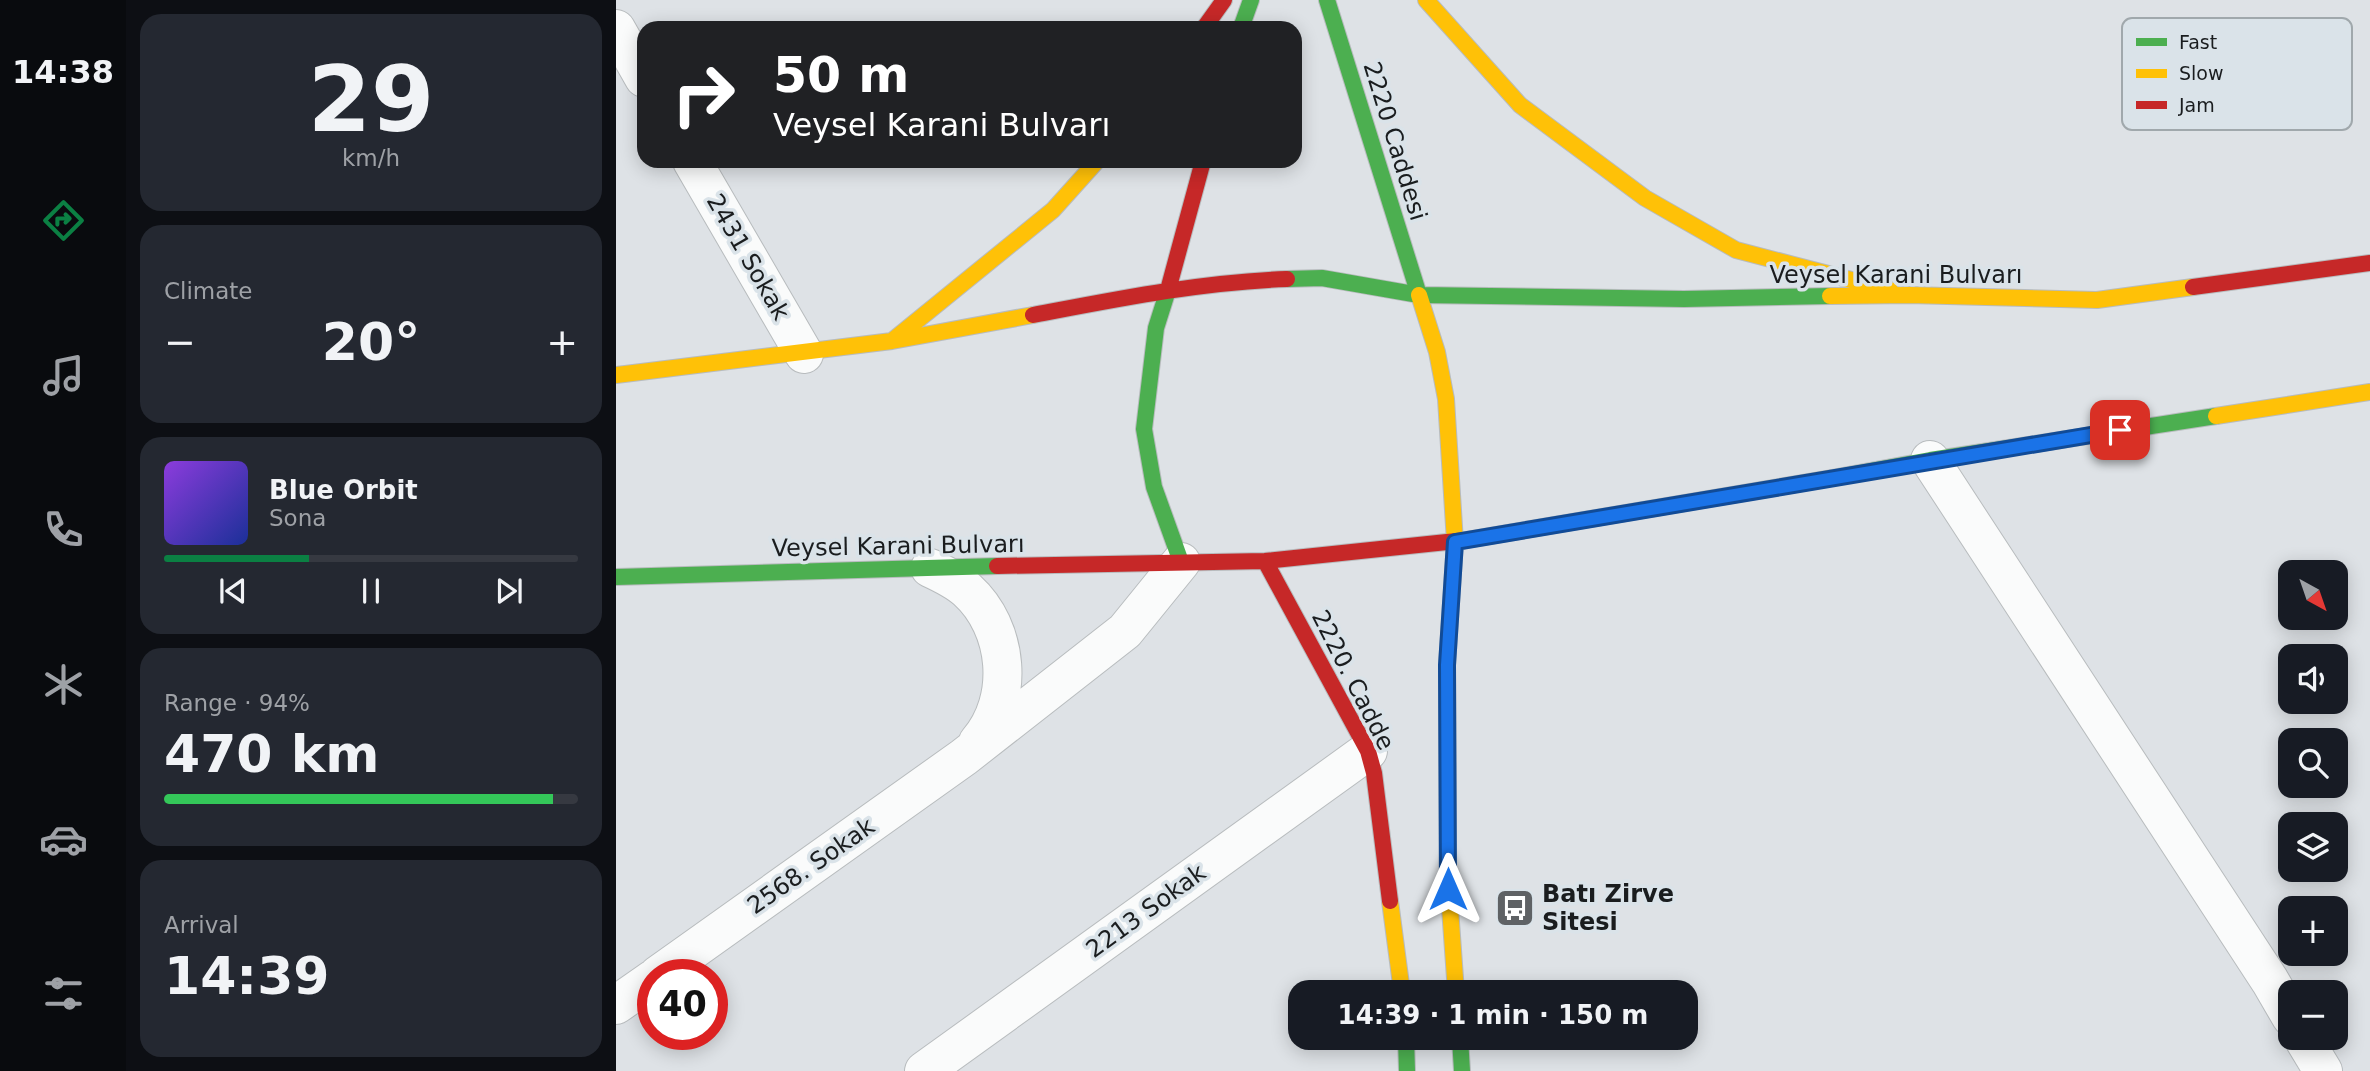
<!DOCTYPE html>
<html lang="en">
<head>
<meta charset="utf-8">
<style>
	:root { --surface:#171b24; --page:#242831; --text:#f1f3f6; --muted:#9ea1a6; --line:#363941; --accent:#0b8043 }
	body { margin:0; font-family:"DejaVu Sans",sans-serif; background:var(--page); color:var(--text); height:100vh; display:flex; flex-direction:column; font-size:26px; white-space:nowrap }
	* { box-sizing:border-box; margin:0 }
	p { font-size:23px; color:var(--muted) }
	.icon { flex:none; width:38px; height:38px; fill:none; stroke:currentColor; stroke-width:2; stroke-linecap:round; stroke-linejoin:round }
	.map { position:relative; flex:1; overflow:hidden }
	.sheet { display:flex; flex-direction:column; gap:14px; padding:14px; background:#0d0f14; width:490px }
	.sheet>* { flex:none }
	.top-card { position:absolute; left:21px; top:21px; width:665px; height:147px; border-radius:21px; box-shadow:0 4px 18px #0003; background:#202124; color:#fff; overflow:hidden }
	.needle { width:46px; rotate:140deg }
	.fabs { position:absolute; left:1662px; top:560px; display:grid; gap:14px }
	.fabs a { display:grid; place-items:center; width:70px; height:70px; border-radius:14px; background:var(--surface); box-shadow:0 4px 18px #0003; font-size:35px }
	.speed { position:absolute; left:21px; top:959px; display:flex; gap:14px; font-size:35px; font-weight:700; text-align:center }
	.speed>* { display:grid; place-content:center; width:91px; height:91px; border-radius:50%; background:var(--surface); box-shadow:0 4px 18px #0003; line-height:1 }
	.speed .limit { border:10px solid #d22; background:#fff; color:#111 }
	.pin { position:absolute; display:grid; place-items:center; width:60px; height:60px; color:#fff; margin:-30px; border-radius:14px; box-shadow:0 4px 10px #0006 }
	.me { position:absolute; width:77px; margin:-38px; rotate:0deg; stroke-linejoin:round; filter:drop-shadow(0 0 5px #0008) }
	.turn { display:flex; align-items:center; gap:24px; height:147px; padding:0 21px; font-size:32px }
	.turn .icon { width:91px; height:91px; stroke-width:2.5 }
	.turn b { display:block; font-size:49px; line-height:60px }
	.big { font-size:52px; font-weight:700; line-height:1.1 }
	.sheet .widget { flex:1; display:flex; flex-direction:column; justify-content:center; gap:10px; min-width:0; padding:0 24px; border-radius:21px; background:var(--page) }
	.sheet .dial { align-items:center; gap:0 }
	.dial b { font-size:91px; line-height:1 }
	.song { display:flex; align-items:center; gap:21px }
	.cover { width:84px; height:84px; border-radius:10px; background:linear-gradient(135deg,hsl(270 70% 55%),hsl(230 70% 35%)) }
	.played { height:7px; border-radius:4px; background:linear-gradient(90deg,var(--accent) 35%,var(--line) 35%) }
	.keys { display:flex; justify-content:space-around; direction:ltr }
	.heat { display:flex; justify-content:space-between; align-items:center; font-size:38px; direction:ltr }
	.charge { height:10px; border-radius:5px; background:linear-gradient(90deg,#34c759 94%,var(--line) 0) }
	.trip { position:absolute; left:672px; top:980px; width:410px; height:70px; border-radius:21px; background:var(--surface); box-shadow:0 4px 18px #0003; font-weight:700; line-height:70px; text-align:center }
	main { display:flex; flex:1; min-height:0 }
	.menu { display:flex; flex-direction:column; width:126px; justify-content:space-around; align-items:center; background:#090b0e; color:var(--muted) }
	.menu .icon { width:49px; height:49px }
	.menu .on { color:var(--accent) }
	.menu b { font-size:32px; color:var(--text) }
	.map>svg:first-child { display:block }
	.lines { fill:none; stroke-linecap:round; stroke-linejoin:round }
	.street-casing { stroke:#b8bcbe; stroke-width:40 }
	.fast-casing { stroke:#b8bcbe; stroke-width:18 }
	.slow-casing { stroke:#b8bcbe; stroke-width:18 }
	.jam-casing { stroke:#b8bcbe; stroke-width:18 }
	.street { stroke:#fafbfb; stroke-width:38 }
	.fast { stroke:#4caf50; stroke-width:16 }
	.slow { stroke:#ffc107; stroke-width:16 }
	.jam { stroke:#c62828; stroke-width:16 }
	.route-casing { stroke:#114b97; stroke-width:18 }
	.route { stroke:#1a73e8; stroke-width:12 }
	.labels { text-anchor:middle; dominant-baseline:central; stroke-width:7; stroke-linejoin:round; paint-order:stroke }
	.street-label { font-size:24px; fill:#1a1d1f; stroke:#dae3e9 }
	.poi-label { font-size:24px; font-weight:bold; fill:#1a1d1f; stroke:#dae3e9; text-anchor:start }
	.key { fill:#dae3e9; stroke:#a0a8ac; stroke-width:2 }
	.key-label { font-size:19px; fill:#1a1d1f }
</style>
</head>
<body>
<main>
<nav class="menu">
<b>14:38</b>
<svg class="icon on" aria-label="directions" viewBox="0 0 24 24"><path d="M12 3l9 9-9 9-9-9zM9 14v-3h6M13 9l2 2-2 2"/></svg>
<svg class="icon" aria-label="music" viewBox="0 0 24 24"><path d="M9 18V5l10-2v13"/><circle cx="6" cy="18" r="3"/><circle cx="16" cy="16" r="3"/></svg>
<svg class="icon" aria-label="phone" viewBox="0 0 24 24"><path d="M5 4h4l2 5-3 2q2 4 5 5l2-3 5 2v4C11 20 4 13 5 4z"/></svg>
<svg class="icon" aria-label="climate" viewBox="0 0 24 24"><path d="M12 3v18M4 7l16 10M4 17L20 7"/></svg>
<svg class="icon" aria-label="car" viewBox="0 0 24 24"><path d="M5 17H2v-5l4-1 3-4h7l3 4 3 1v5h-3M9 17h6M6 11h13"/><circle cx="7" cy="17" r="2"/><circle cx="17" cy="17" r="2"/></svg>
<svg class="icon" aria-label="filters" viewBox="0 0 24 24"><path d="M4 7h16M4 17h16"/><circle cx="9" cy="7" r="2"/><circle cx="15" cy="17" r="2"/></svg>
</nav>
<section class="sheet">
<div class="widget dial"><b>29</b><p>km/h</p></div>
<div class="widget"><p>Climate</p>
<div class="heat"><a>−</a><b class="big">20°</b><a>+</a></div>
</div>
<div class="widget">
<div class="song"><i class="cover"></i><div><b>Blue Orbit</b><p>Sona</p></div></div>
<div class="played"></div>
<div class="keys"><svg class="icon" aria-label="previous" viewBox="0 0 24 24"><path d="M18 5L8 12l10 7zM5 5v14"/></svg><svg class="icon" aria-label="pause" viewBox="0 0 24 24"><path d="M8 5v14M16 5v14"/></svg><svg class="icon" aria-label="next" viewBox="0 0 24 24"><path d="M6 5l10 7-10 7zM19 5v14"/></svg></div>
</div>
<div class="widget"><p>Range · 94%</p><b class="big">470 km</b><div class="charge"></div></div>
<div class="widget"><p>Arrival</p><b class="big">14:39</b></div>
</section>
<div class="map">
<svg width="1754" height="1071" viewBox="0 0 1754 1071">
	<rect width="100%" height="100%" fill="#dee2e6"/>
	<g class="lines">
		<g class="street-casing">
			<path id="street" d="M0,29l28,49
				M76,161l112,193
				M1314,460l340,521 21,36
				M314,568c13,6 26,12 37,22 42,38 48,109 11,152
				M42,975l306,-218 161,-126 56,-69
				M0,1005l37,-26
				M1687,1038l20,33
				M308,1071l444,-320"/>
		</g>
		<g class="fast-casing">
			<path id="fast" d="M711,0l92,295
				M625,28l10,-28
				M671,279l35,-1 97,17 265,4 146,-3
				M552,290l-12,38 -12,101 10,58 27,75
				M1216,478l98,-18 286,-44
				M0,577l381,-11
				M790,1038l1,33
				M844,1038l2,33"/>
		</g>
		<g class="slow-casing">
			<path id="slow" d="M810,0l94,105 125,93 91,52 154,40
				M803,295l18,57 9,47 9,143
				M1214,296l79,-1 188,5 96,-13
				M276,341l161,-131 44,-49
				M0,375l276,-34 141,-26
				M1600,416l154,-24
				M850,540l366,-62
				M832,880l8,112
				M774,901l12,91"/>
		</g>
		<g class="jam-casing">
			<path id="jam" d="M588,28l20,-28
				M1577,287l177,-24
				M552,290l35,-129
				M417,315c84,-16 168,-33 254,-36
				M649,561l103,190 6,22 16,128
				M381,566l268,-5 201,-21
				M832,880l-1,-215 8,-123"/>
		</g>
		<use href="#street" class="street"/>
		<use href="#fast" class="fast"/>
		<use href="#slow" class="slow"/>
		<use href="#jam" class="jam"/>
	</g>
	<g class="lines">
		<g class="route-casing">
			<path id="route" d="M832,889l-1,-224 8,-123 665,-112"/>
		</g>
		<use href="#route" class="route"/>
	</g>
	<defs>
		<g id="bus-square" transform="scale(2.0125)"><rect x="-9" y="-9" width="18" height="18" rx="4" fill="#5f6265" stroke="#dae3e9"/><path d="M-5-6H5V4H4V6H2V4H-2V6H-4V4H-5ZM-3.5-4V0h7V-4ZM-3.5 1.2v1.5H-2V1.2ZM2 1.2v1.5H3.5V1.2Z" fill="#fff"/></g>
	</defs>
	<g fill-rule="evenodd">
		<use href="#bus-square" x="899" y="908"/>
	</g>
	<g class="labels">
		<g class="street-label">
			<text transform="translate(779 141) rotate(73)">2220 Caddesi</text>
			<text transform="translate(132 257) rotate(60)">2431 Sokak</text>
			<text x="1280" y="275">Veysel Karani Bulvarı</text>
			<text transform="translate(282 546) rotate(-1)">Veysel Karani Bulvarı</text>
			<text transform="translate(737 680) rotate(63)">2220. Cadde</text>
			<text transform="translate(195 866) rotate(-35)">2568. Sokak</text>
			<text transform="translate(530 911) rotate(-36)">2213 Sokak</text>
		</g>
		<g class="poi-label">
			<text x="926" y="894">Batı Zirve<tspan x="926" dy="28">Sitesi</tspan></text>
		</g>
	</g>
	<rect x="1506" y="18" width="230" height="112" rx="10" class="key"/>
	<rect x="1520" y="38" width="31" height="8" fill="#4caf50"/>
	<rect x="1520" y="69" width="31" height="9" fill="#ffc107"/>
	<rect x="1520" y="101" width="31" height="8" fill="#c62828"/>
	<g class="key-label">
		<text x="1563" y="49">Fast</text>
		<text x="1563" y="80">Slow</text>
		<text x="1563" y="112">Jam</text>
	</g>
</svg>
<div class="fabs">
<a><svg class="needle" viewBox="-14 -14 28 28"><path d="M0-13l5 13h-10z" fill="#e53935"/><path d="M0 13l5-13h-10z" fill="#9ea1a6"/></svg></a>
<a><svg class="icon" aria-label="sound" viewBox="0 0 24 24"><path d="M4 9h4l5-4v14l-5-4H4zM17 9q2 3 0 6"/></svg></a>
<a><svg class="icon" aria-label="search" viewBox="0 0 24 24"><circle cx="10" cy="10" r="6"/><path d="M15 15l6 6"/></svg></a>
<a><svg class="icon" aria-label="layers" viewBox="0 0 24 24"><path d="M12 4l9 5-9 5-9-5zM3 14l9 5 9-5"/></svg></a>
<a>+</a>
<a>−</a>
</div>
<div class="speed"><div class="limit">40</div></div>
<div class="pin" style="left:1504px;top:430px;background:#d93025"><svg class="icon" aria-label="arrive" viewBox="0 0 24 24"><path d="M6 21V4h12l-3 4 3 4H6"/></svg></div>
<svg class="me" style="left:832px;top:889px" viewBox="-20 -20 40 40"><path d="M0-17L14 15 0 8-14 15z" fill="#1a73e8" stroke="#fff" stroke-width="4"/></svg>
<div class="trip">14:39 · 1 min · 150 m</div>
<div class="top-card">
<div class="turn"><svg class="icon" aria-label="right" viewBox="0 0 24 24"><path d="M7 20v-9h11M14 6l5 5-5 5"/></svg><div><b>50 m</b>Veysel Karani Bulvarı</div></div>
</div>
</div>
</main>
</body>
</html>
